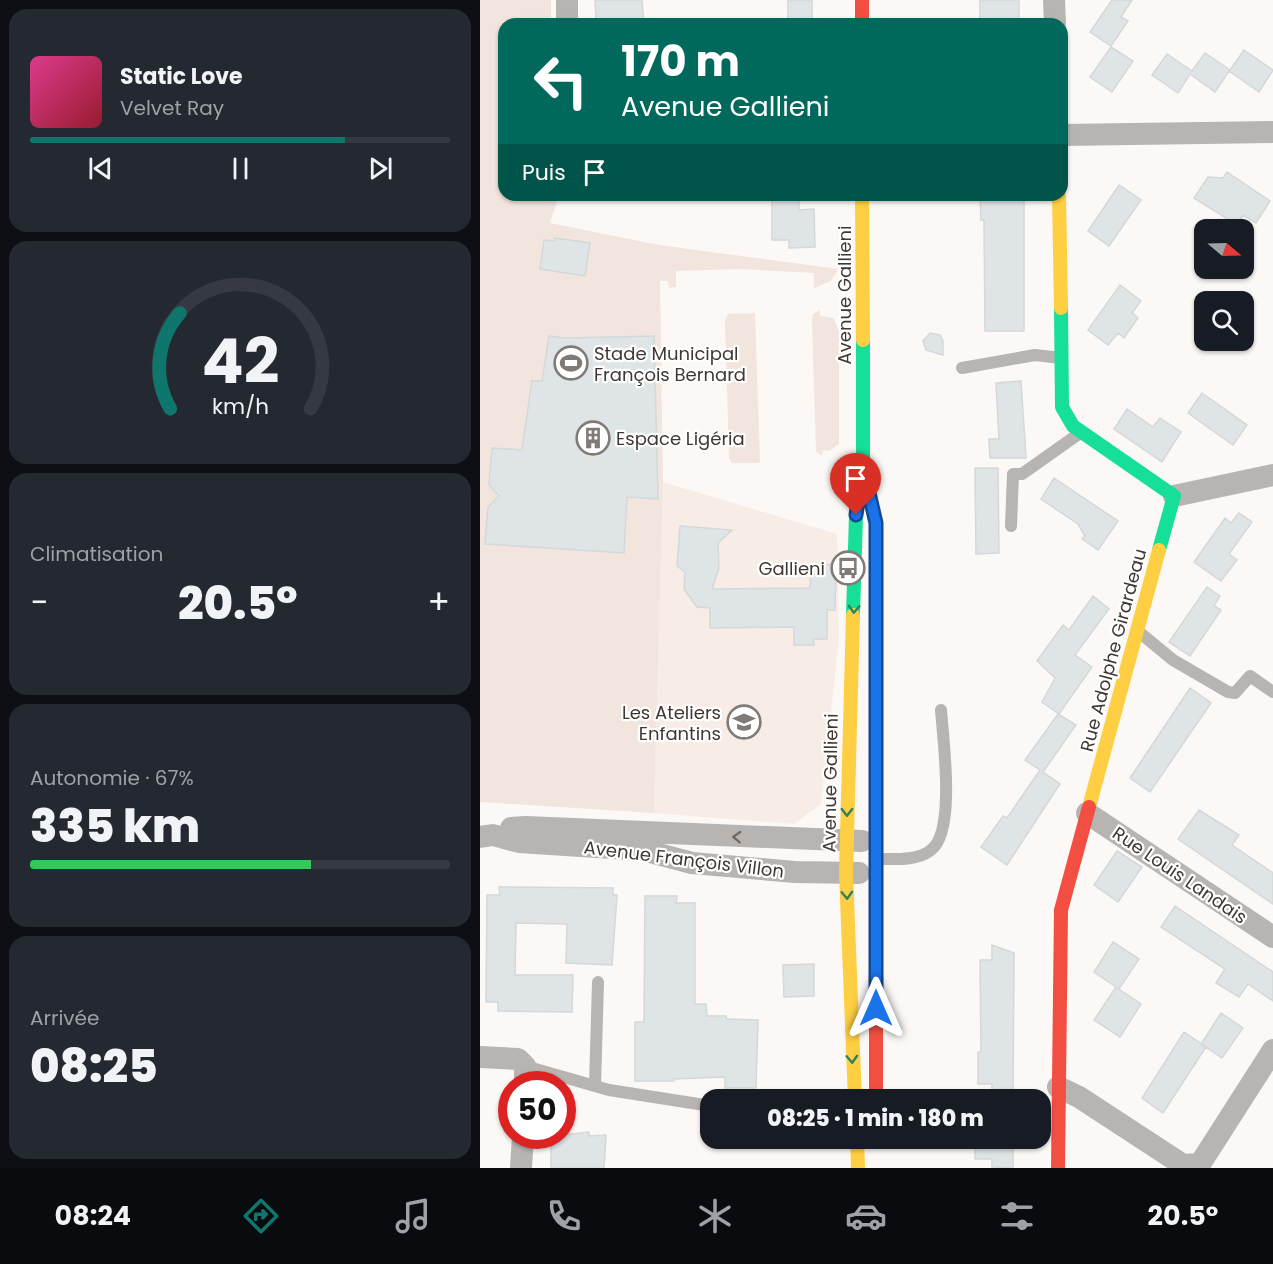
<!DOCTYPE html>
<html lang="fr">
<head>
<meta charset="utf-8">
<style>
	:root { --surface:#171b24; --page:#242831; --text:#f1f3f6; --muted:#9ea1a6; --line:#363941; --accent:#0f766e }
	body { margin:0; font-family:Poppins,sans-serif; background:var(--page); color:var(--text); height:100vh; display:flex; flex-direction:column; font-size:22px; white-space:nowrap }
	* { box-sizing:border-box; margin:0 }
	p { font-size:20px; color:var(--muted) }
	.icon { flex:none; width:33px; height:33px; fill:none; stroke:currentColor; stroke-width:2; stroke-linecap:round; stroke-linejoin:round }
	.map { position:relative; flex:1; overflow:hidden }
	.side { display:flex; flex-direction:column; gap:9px; padding:9px; background:#0d0f14; width:480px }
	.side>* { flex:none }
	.hud { position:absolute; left:18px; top:18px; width:570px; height:183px; border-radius:18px; box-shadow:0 2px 4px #0004; background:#00695c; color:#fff; overflow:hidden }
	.needle { width:39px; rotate:109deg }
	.fabs { position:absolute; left:714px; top:219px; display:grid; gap:12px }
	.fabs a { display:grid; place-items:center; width:60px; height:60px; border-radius:12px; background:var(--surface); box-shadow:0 2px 4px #0004; font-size:30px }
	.speed { position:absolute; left:18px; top:1071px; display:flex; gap:12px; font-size:30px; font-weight:700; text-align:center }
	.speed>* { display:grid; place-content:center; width:78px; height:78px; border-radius:50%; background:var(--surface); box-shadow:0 2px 4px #0004; line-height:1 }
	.speed .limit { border:9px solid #d22; background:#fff; color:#111 }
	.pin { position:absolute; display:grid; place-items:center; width:51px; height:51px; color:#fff; margin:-62px -26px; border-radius:50% 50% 50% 0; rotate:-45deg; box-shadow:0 0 6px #0007 }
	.pin .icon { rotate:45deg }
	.me { position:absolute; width:66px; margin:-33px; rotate:0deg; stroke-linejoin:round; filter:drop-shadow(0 0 4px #0008) }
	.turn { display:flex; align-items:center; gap:21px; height:126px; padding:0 24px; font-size:27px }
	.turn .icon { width:78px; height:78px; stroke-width:2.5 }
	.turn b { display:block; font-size:42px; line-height:51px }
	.then { display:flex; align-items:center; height:57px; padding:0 24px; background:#0003; gap:12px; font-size:22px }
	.big { font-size:45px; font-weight:800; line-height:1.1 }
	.side .tile { flex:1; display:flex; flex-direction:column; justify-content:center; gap:9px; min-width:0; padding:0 21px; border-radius:18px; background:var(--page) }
	.side .dial { align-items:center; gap:0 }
	.dial svg { height:156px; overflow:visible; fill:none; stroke:var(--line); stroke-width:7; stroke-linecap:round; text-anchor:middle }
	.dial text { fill:var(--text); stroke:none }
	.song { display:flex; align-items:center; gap:18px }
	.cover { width:72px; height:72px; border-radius:9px; background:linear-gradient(135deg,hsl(330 70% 55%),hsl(350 70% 35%)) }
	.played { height:6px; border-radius:3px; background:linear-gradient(90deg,var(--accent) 75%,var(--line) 75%) }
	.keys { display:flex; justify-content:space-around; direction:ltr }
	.heat { display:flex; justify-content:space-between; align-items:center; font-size:33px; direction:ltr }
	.charge { height:9px; border-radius:4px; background:linear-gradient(90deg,#34c759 67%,var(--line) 0) }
	.trip { position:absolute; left:220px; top:1089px; width:351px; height:60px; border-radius:18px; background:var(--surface); box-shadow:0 2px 4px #0004; font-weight:800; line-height:60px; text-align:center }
	.tab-bar { display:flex; height:96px; justify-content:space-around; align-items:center; background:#090b0e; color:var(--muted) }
	.tab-bar .icon { width:42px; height:42px }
	.tab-bar .on { color:var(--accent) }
	.tab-bar b { font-size:27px; color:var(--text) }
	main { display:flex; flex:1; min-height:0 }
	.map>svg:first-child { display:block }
	.built { fill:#f7ece6 }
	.green { fill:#f2e5de }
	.building { fill:#dfe5e6; stroke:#d4d8d8; stroke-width:1.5 }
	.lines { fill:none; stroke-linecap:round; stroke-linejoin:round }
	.lane { stroke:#b7b4b2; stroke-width:12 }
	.street { stroke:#b7b4b2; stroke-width:22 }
	.fast { stroke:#16e098; stroke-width:14 }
	.slow { stroke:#ffcf43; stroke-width:14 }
	.jam { stroke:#f24e42; stroke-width:14 }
	.oneway { stroke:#2d8360 }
	.oneway2 { stroke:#706966 }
	.route-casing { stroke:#114b97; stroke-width:15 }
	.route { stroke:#1a73e8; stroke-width:10 }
	.labels { text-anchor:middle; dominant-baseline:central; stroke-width:4.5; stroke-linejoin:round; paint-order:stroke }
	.street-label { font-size:18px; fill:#403733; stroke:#fff }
	.poi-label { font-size:18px; fill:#403733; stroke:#fff; text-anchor:start }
</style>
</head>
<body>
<main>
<section class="side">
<div class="tile">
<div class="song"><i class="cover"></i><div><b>Static Love</b><p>Velvet Ray</p></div></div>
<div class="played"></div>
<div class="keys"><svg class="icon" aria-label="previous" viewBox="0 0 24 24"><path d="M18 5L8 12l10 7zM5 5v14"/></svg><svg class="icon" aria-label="pause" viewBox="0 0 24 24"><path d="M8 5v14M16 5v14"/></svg><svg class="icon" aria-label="next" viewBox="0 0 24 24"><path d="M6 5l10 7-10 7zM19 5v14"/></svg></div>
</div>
<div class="tile dial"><svg viewBox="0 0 100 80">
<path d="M14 69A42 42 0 1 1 86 69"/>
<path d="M14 69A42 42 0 0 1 19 20" stroke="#0f766e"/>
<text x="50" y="56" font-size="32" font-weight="700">42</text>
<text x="50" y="72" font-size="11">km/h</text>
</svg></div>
<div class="tile"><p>Climatisation</p>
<div class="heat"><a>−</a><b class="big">20.5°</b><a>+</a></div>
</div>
<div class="tile"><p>Autonomie · 67%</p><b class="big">335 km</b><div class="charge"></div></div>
<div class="tile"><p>Arrivée</p><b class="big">08:25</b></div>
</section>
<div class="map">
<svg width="793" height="1168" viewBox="0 0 793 1168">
	<rect width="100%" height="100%" fill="#fbf8f6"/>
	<path class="built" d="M183,482l174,52 2,105 -18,165 -27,20 -140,-11z"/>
	<path class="green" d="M0,0h71v24h-47v171h55l-9,28 109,22 179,24 -7,12 -17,7v-15l-74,-4 -64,2v16l-7,1 -1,-7h-8l3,201 -9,331 -174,-11z
		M340,310v6l14,2 5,14v112l-10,7 -6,-1 -1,6 -6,-4 -4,-132 1,-6z
		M275,313l5,147 -1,3h-27l-3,-5 -4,-137 3,-7z"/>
	<path class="building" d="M115,0h47l2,24h-44l-4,-6z
		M308,0h24v24h-24z
		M500,0h39v24h-39z
		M632,0h20l-11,17 7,4 -17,25 -21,-14z
		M631,47l22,14 -21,31 -22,-15z
		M764,50l29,20 -14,22 -30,-21 -14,21 -25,-18 -12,19 -26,-18 15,-21 25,17 13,-18 25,17z
		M747,172l43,29 -14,22 -13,-8 -6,10 -43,-27 14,-21 15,1z
		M639,185l22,15 -32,46 -21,-15z
		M292,195h27v15l15,-1 1,38 -26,1v-8h-17z
		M500,195h44v136h-39l-1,-111h-3z
		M75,238l35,5 -5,33 -45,-7 4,-29 11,1z
		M640,285l21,16 -9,12 6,5 -14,20 -6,-5 -10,12 -20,-15z
		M450,333l10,2 3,6v14l-17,-5 -3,-9z
		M69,336l15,2 90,-2 4,163 -31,-2 -3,56 -139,-9 3,-37 11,-11 -10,-11 3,-37 30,2 10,-69h10z
		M541,381l5,77h-36l-1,-19h10l-3,-56z
		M722,393l45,32 -14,20 -45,-32z
		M647,409l26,18 7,-9 21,14 -19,30 -48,-33z
		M495,468h23l1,85 -23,1z
		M574,478l64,43 -20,29 -16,-11 3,-3 -7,-12 -37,-25z
		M759,513l13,9 -23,32 8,6 -16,21 -27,-19 31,-44 6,5z
		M200,526l52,4 -14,13 1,25 -7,21 98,-1 1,-23 25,-1 -1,46h-8v29h-14l1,6h-20v-18l-84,1v-20l-13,-1 -13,-18 1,-17 -8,-6z
		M727,587l13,9 -6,10 7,4 -31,46 -21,-14z
		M613,596l16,13 -34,46 17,12 -33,47 -17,-12 13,-24 -18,-17 26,-36 6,5z
		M710,688l21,15 -61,89 -20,-14z
		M578,714l18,11 -33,47 17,12 -53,81 -26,-18 22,-31 4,2 33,-48 -15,-10z
		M719,810l40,25 -7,10 41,28v31l-95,-65z
		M637,851l25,16 -24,35 -24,-17z
		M19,887l114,1v7h4l-5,70 -46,-2 1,-39 -51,-1 -1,52h58l-1,37 -74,-1v-9h-12l1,-107h13z
		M165,896h32l-1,7h19v101h11l1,12h19l1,3 31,1 -2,68h-31v-11l-51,2v2h-39v-59h9z
		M695,906l98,66v29l-25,-17 -9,13 -23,-14 9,-14 -64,-42z
		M633,942l26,17 -20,30 -25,-17z
		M512,945l22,8 -1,147h-21v-16h-14v-32h3l-1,-92h12z
		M334,964v32l-30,1 -1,-32z
		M636,987l25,17 -21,33 -26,-17z
		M741,1013l22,15 -21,30 -21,-14z
		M704,1032l22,15 -43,66 -21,-15z
		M109,1132v4l17,-1 -2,33h-53v-24h4v-8z
		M512,1138h21v30l-21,-1v-8h-17v-18h17z"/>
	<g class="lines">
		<path class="lane" d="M482,368l73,-13 26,3
			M531,526l2,-52h9l58,-41
			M659,632l34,28 55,32 7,1 15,-17 23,16
			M397,859c17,0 41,2 54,-9 25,-18 12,-111 10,-140
			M45,1066l84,24 102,16
			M115,1086l3,-104"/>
		<path class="street" d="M574,0l1,24
			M87,24v-24
			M582,135l211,-3
			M694,496l99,-21
			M607,813l186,124
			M31,828l15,-1 336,14
			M0,837l13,-2 26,7 124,8 49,13 103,9 64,1
			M0,1057l38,2 7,7v18
			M578,1087l21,10 104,68 17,-1 73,-114
			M41,1168l2,-32"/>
		<path class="fast" d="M581,308l1,99 11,19 101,70 -15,54
			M373,615l3,-100 7,-48v-127"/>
		<path class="slow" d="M382,195l1,145
			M579,195l2,113
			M396,559v312
			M373,615l-7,258 9,227
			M609,807l70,-257
			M377,1138l1,30"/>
		<path class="jam" d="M382,0v24
			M396,871v229
			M578,1168l3,-258 28,-103"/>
	</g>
	<defs><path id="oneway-chevron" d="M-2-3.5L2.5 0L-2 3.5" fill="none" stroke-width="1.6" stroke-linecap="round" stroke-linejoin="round" transform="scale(1.5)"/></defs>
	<g class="oneway">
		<use href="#oneway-chevron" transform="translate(374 609) rotate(92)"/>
		<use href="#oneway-chevron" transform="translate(367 812) rotate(90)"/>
		<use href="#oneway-chevron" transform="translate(367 895) rotate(88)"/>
		<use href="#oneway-chevron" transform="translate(372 1059) rotate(87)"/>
	</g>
	<use class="oneway2" href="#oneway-chevron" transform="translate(257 837) rotate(-177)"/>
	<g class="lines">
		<g class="route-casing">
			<path id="route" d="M376,515l7,-48 13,56v485"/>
		</g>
		<use href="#route" class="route"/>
	</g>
	<defs>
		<g id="stadium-ring" transform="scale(1.725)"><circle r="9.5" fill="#fff" stroke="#817b77" stroke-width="1.5"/><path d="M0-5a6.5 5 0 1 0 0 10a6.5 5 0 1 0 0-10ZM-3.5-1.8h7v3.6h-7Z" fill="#817b77"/></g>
		<g id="building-ring" transform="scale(1.725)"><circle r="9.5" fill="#fff" stroke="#817b77" stroke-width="1.5"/><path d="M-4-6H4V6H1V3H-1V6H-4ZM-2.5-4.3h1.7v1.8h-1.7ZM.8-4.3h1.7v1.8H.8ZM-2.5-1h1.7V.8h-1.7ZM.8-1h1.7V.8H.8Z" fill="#817b77"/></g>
		<g id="bus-ring" transform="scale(1.725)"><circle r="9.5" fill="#fff" stroke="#817b77" stroke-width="1.5"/><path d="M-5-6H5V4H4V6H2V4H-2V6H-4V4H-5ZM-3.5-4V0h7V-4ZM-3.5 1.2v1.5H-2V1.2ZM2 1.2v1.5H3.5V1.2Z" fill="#817b77"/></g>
		<g id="school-ring" transform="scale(1.725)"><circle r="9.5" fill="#fff" stroke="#817b77" stroke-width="1.5"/><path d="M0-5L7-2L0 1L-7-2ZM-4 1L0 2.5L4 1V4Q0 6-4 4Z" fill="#817b77"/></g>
	</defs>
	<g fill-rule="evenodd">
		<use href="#stadium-ring" x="91" y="363"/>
		<use href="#building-ring" x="113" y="438"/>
		<use href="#bus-ring" x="368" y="568"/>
		<use href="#school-ring" x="264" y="722"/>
	</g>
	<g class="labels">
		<g class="street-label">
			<text transform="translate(364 295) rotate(-90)">Avenue Gallieni</text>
			<text transform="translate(633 650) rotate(-75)">Rue Adolphe Girardeau</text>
			<text transform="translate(350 783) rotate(-89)">Avenue Gallieni</text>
			<text transform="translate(204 859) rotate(7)">Avenue François Villon</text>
			<text transform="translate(700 875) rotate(34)">Rue Louis Landais</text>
		</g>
		<g class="poi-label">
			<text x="114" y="353">Stade Municipal<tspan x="114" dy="21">François Bernard</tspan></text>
			<text x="136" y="438">Espace Ligéria</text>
			<text x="345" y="568" text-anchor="end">Gallieni</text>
			<text x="241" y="712" text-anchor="end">Les Ateliers<tspan x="241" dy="21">Enfantins</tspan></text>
		</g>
	</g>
</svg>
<div class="fabs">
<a><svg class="needle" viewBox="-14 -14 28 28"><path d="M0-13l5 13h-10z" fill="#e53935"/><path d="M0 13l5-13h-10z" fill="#9ea1a6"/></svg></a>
<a><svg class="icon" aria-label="search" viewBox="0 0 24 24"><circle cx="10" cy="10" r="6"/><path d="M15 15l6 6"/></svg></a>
</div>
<div class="speed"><div class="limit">50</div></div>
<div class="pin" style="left:376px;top:515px;background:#d93025"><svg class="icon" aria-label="arrive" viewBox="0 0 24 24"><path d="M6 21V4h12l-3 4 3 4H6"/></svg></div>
<svg class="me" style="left:396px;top:1008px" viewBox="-20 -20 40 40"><path d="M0-17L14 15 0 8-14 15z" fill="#1a73e8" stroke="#fff" stroke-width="4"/></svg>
<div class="trip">08:25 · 1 min · 180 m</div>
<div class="hud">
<div class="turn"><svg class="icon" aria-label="left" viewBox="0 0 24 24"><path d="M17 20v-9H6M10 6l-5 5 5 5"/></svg><div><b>170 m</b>Avenue Gallieni</div></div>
<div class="then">Puis<svg class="icon" aria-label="arrive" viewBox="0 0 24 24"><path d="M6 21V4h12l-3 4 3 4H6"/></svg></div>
</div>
</div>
</main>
<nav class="tab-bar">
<b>08:24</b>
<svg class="icon on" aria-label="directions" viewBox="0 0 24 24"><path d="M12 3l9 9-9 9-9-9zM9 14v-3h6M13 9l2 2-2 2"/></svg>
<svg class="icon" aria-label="music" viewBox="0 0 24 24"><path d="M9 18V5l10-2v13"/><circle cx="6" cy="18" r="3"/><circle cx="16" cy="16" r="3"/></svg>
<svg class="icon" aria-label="phone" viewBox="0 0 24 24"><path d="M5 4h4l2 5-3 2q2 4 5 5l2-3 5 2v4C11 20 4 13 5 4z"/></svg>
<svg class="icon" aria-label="climate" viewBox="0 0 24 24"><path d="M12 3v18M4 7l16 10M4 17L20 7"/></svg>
<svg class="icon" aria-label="car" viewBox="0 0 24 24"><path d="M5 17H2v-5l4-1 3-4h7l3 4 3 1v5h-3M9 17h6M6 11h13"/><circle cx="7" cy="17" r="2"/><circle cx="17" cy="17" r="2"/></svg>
<svg class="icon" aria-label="filters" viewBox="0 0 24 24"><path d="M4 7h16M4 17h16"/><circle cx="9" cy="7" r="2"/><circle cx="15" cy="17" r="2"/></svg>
<b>20.5°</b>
</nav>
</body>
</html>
